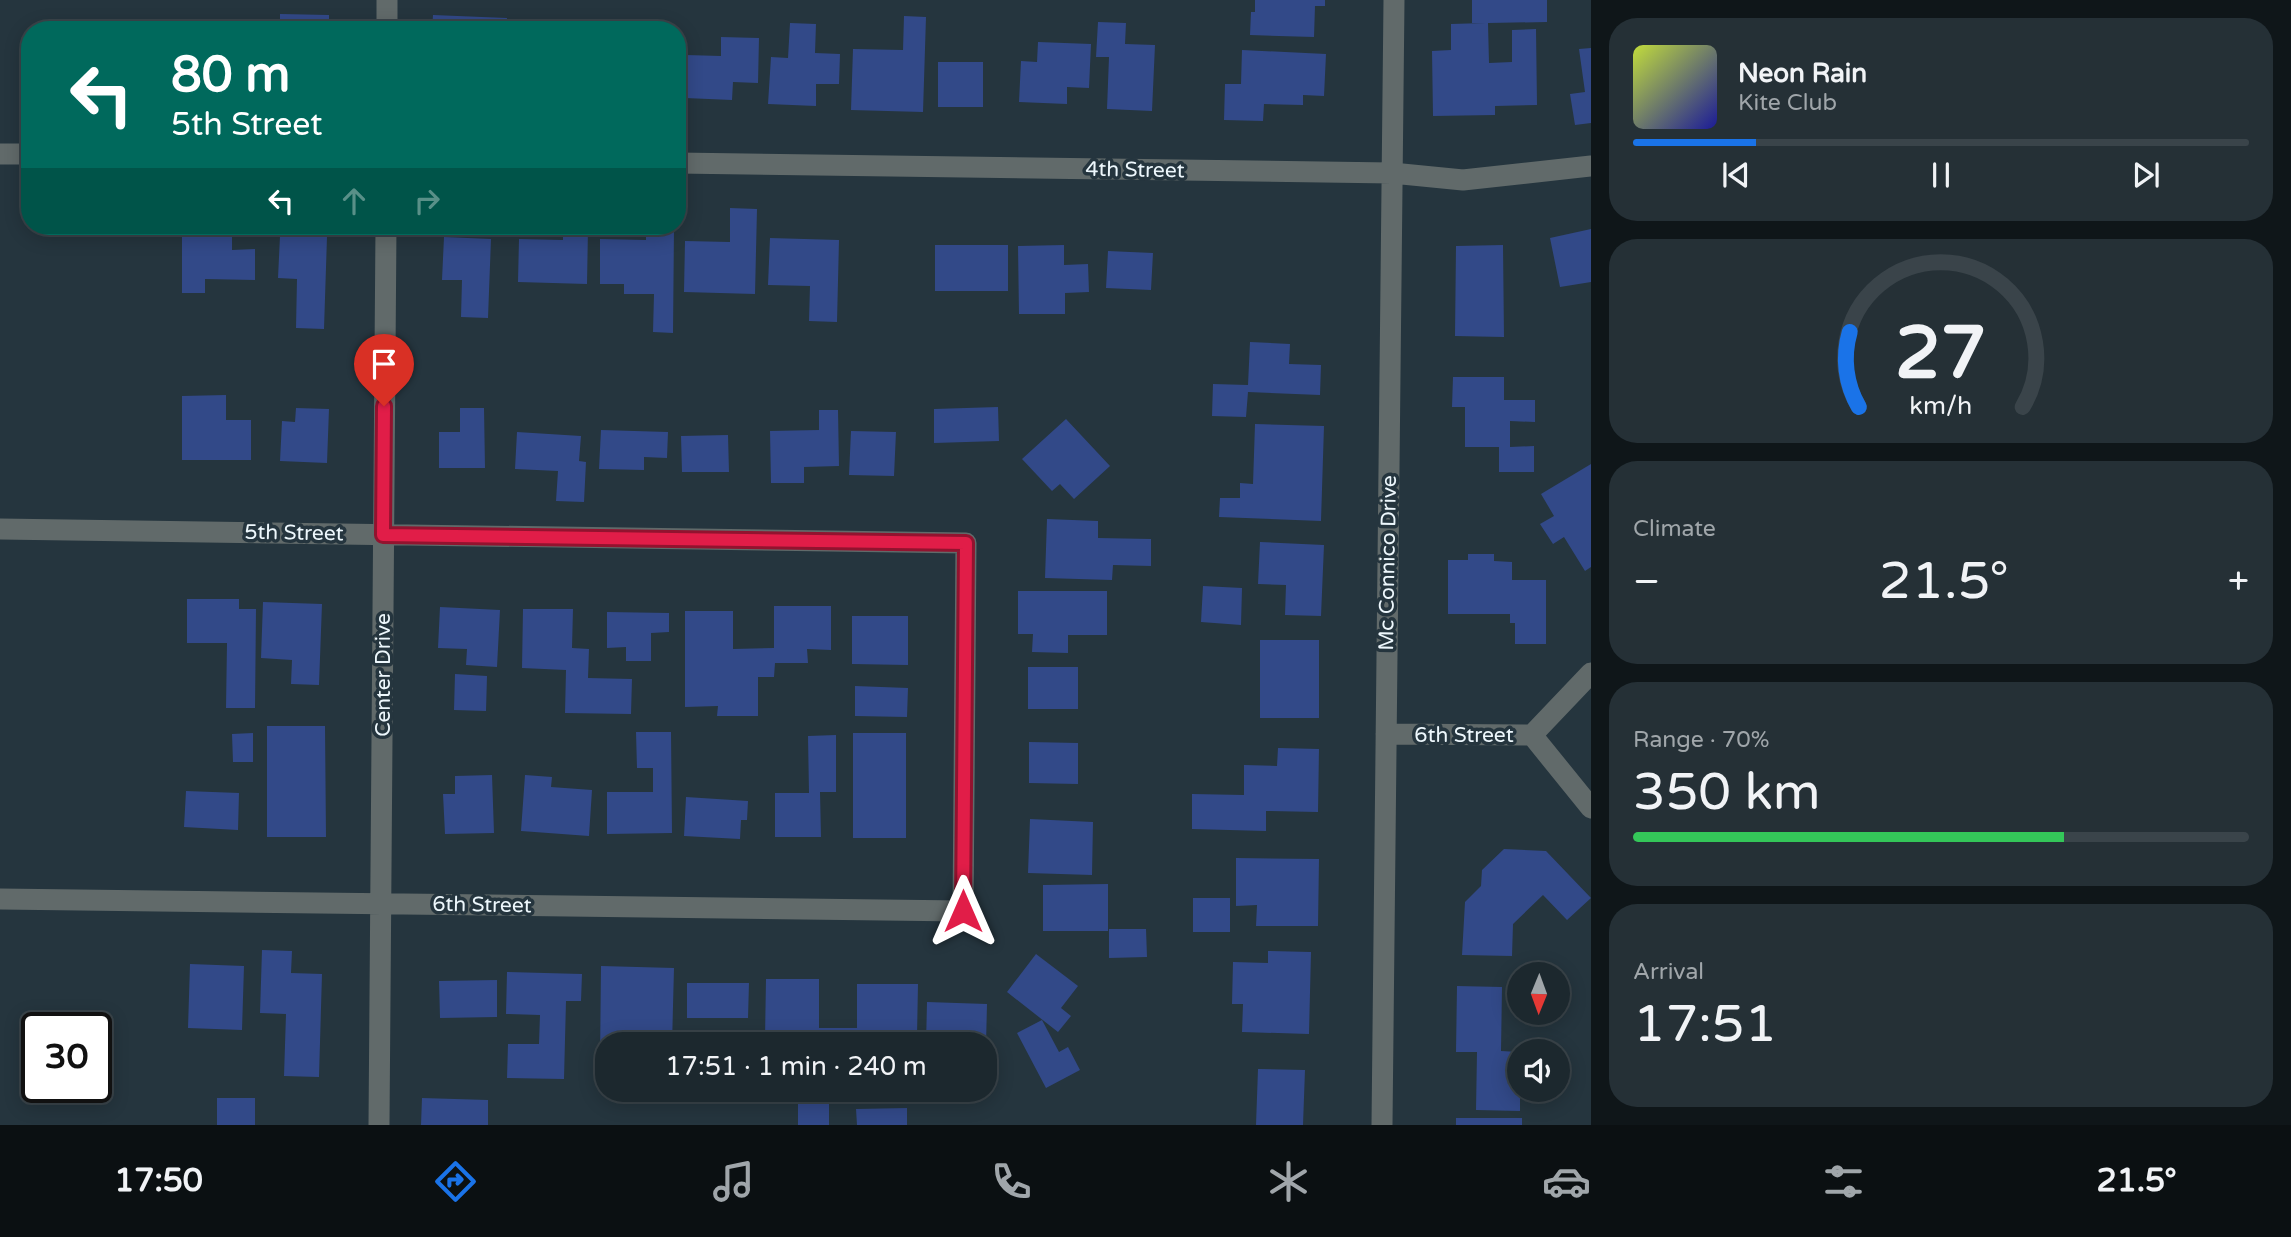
<!DOCTYPE html>
<html lang="en">
<head>
<meta charset="utf-8">
<style>
	:root { --surface:#1c282e; --page:#253036; --text:#f1f3f6; --muted:#a0a6aa; --line:#3a444a; --accent:#1a73e8 }
	body { margin:0; font-family:"Varela Round",sans-serif; background:var(--page); color:var(--text); height:100vh; display:flex; flex-direction:column; font-size:26px; white-space:nowrap }
	* { box-sizing:border-box; margin:0 }
	p { font-size:23px; color:var(--muted) }
	.icon { flex:none; width:38px; height:38px; fill:none; stroke:currentColor; stroke-width:2; stroke-linecap:round; stroke-linejoin:round }
	.map { position:relative; flex:1; overflow:hidden }
	.side { display:flex; flex-direction:column; gap:18px; padding:18px; background:#0f1619; width:700px }
	.side>* { flex:none }
	.banner { position:absolute; left:21px; top:21px; width:665px; height:214px; border-radius:28px; box-shadow:0 4px 18px #0003,0 0 0 2px var(--line); background:#00695c; color:#fff; overflow:hidden }
	.needle { width:46px; rotate:181deg }
	.fabs { position:absolute; left:1507px; top:962px; display:grid; gap:14px }
	.fabs a { display:grid; place-items:center; width:63px; height:63px; border-radius:50%; background:var(--surface); box-shadow:0 4px 18px #0003,0 0 0 2px var(--line); font-size:35px }
	.speed { position:absolute; left:21px; top:1012px; display:flex; gap:14px; font-size:35px; font-weight:700; text-align:center }
	.speed>* { display:grid; place-content:center; width:91px; height:91px; border-radius:50%; background:var(--surface); box-shadow:0 4px 18px #0003,0 0 0 2px var(--line); line-height:1 }
	.speed .limit { border:4px solid #111; border-radius:10px; background:#fff; color:#111 }
	.pin { position:absolute; display:grid; place-items:center; width:60px; height:60px; color:#fff; margin:-72px -30px; border-radius:50% 50% 50% 0; rotate:-45deg; box-shadow:0 0 7px #0007 }
	.pin .icon { rotate:45deg }
	.me { position:absolute; width:77px; margin:-38px; rotate:0deg; stroke-linejoin:round; filter:drop-shadow(0 0 5px #0008) }
	.turn { display:flex; align-items:center; gap:24px; height:147px; padding:0 35px; font-size:32px }
	.turn .icon { width:91px; height:91px; stroke-width:2.5 }
	.turn b { display:block; font-size:49px; line-height:60px }
	.lanes { display:flex; align-items:center; height:66px; padding:0 35px; background:#0003; justify-content:center; gap:35px; direction:ltr }
	.lanes .off { opacity:.35 }
	.big { font-size:52px; font-weight:600; line-height:1.1 }
	.side .card { flex:1; display:flex; flex-direction:column; justify-content:center; gap:10px; min-width:0; padding:0 24px; border-radius:28px; background:var(--page) }
	.side .dial { align-items:center; gap:0 }
	.dial svg { height:182px; overflow:visible; fill:none; stroke:var(--line); stroke-width:7; stroke-linecap:round; text-anchor:middle }
	.dial text { fill:var(--text); stroke:none }
	.song { display:flex; align-items:center; gap:21px }
	.cover { width:84px; height:84px; border-radius:10px; background:linear-gradient(135deg,hsl(70 70% 55%),hsl(240 70% 35%)) }
	.played { height:7px; border-radius:4px; background:linear-gradient(90deg,var(--accent) 20%,var(--line) 20%) }
	.keys { display:flex; justify-content:space-around; direction:ltr }
	.heat { display:flex; justify-content:space-between; align-items:center; font-size:38px; direction:ltr }
	.charge { height:10px; border-radius:5px; background:linear-gradient(90deg,#34c759 70%,var(--line) 0) }
	.trip { position:absolute; left:595px; top:1032px; width:402px; height:70px; border-radius:28px; background:var(--surface); box-shadow:0 4px 18px #0003,0 0 0 2px var(--line); font-weight:600; line-height:70px; text-align:center }
	.tab-bar { display:flex; height:112px; justify-content:space-around; align-items:center; background:#0b1012; color:var(--muted) }
	.tab-bar .icon { width:49px; height:49px }
	.tab-bar .selected { color:var(--accent) }
	.tab-bar b { font-size:32px; color:var(--text) }
	main { display:flex; flex:1; min-height:0 }
	.map>svg:first-child { display:block }
	.building { fill:#324988 }
	.lines { fill:none; stroke-linecap:round; stroke-linejoin:round }
	.minor { stroke:#616a6a; stroke-width:21 }
	.route-casing { stroke:#92132f; stroke-width:18 }
	.route { stroke:#e11d48; stroke-width:12 }
	.labels { text-anchor:middle; dominant-baseline:central; stroke-width:7; stroke-linejoin:round; paint-order:stroke }
	.street-label { font-size:21px; fill:#edf7fc; stroke:#25353e }
</style>
</head>
<body>
<main>
<div class="map">
<svg width="1591" height="1125" viewBox="0 0 1591 1125">
	<rect width="100%" height="100%" fill="#25353e"/>
	<path class="building" d="M1255,0h70v6h-10l-1,31 -64,-2 1,-23h4z
		M1472,0h75v22l-59,1 1,40 23,-1v-32l24,-1 1,76 -42,1v9l-62,1 -1,-65 19,-1v-26l34,-1h-13z
		M280,14l49,1v15h-49z
		M433,15l74,3 -1,12h-74z
		M904,16l22,1 -3,95 -72,-2 2,-61 50,1z
		M1098,22l28,1 -1,21 30,1 -3,66 -45,-2 2,-52h-13z
		M790,23l26,1 -1,29 25,1 -1,30h-23v22l-48,-2 3,-47 17,1z
		M721,37l38,1 -1,45 -25,-1 -1,18 -47,-2 1,-43 35,1z
		M1038,42l53,2 -2,44 -22,-1v17l-48,-2 2,-41 16,1z
		M1591,48v75l-16,2 -5,-31 15,-2 -6,-43z
		M1242,50l84,4 -2,42 -21,-1v10l-39,-1 -1,17 -39,-1 1,-36h16z
		M938,62h45v45h-45z
		M730,208l27,1 -2,85 -71,-2 1,-51 45,1z
		M646,228h28l-1,105 -20,-1 1,-38h-30v-10h-24v-45l46,1z
		M563,229h25l-1,55 -69,-2 1,-43 44,1z
		M1591,229v53l-31,5 -10,-49z
		M182,234h50v16l23,-1v31l-50,-1v14h-23z
		M280,236l47,1 -3,92 -28,-1 1,-49 -19,-1z
		M444,237l47,2 -3,79 -27,-1 1,-37h-20z
		M770,238l69,2 -2,82 -28,-1 1,-35 -42,-1z
		M935,245h73v46h-73z
		M1064,245v20l24,-1 1,28 -24,1v21h-46l-1,-68z
		M1503,245l1,92 -49,-1 1,-90z
		M1108,251l45,2 -2,37 -45,-2z
		M1250,342l40,2 -1,20 32,1 -1,30 -72,-3 -2,25 -34,-1 1,-32 35,1z
		M1453,377h51v23h31v22l-25,-1v26l24,-1v26h-35v-25h-34v-40h-13z
		M226,395v25h25v40h-69v-64z
		M998,407l1,34 -65,2v-34z
		M296,408l33,1 -2,54 -47,-2 2,-40 13,1z
		M460,408h24l1,60h-46v-36h21z
		M819,410h19l1,56 -35,1v16h-33l-1,-52 49,-1z
		M1066,419l44,47 -36,33 -14,-15 -8,7 -30,-32z
		M1255,424l69,2 -3,95 -102,-4 1,-19h20v-15l13,1z
		M601,430l67,2 -1,26 -23,-1v13l-45,-1z
		M851,431l45,1 -2,44 -45,-1z
		M517,432l64,4 -2,25 7,1 -2,40 -28,-1 2,-30 -43,-2z
		M728,435l1,37h-47l-1,-36z
		M1591,464v103l-6,4 -21,-34 -11,7 -13,-20 14,-8 -13,-22z
		M1047,519l51,2v17l53,1v27l-38,-1 -1,15 -67,-2z
		M1260,542l64,3 -3,71 -36,-1 1,-30 -28,-1z
		M1468,554h26v7l18,1v18h34v64h-31v-21h-5v-9h-62v-54h20z
		M1203,586l39,2 -1,37 -40,-3z
		M1018,591h89v44h-39v18l-36,-1 1,-18h-15z
		M187,599h52v10h17l-1,99h-29l1,-65h-40z
		M263,602l59,2 -3,81 -28,-1 1,-24 -31,-2z
		M774,606h57v44l-24,-1 1,14h-33l-1,14h-16v39h-41l1,-10 -33,1v-96h48v38l41,-1z
		M440,607l60,3 -3,57 -31,-2 1,-16 -29,-1z
		M523,609h50l-1,39 17,1 -1,29 44,1 -1,35 -66,-1 1,-43 -44,-2z
		M607,612l62,1v19l-18,1v28h-25v-14l-19,1z
		M852,616h56v49l-56,-1z
		M1260,640h59v78h-59z
		M1028,667h50v42h-50z
		M455,674l32,2 -1,35 -32,-1z
		M855,686l53,2 -1,29 -52,-1z
		M267,726h58l1,111h-59z
		M636,732h35l1,101 -65,1v-42h46v-24h-16z
		M253,733v29h-20l-1,-28z
		M853,733h53v105h-53z
		M836,735v57h-16l1,45h-46v-44h34l-1,-57z
		M1029,742l49,1v41l-49,-1z
		M1278,748l41,1 -1,63 -52,-1v20l-74,-2v-35l52,1v-30l33,1z
		M492,775l2,58 -49,1 -2,-40h12v-18z
		M525,775l27,2 -1,10 41,3 -3,46 -68,-5z
		M186,791l53,2 -1,37 -54,-3z
		M686,797l62,4 -1,19h-6l-1,19 -56,-3z
		M1030,819l63,3 -1,53 -64,-2z
		M1504,849l42,2 45,47 -24,22 -24,-25 -30,29 -1,32 -50,-1 3,-53 16,-16 1,-16z
		M1236,858l83,1 -1,67h-62l1,-21 -21,1z
		M1108,884v47h-65v-46z
		M1193,898h37v34h-37z
		M1109,929h37l1,28 -38,1z
		M262,950l30,1 -1,22 31,1 -3,103 -35,-1 2,-62 -26,-1z
		M1268,951l43,1 -2,82 -67,-2 1,-28h-11l1,-42 35,1z
		M1036,954l42,32 -17,22 10,8 -13,16 -51,-40z
		M190,964l54,2 -2,64 -54,-2z
		M601,966l73,2 -2,77h-65v15h-7z
		M507,972l75,2 -1,27h-15l-2,78 -57,-1 1,-34h31l1,-29 -34,-1z
		M766,979h53v49h38v-44h61l-1,53h-51v8h-27v-7h-74z
		M497,980v37l-57,1 -1,-37z
		M687,983h62l-1,35h-61z
		M1457,986l45,1 -1,64 18,1v38h26v4h-25v17l-44,-1 1,-58h-21z
		M927,1002l60,2 -1,41h-60z
		M1042,1020l17,32 9,-5 12,23 -34,18 -29,-55z
		M1258,1069l47,1 -2,55h-47z
		M217,1098h38v27h-38z
		M422,1098l66,2v25h-67z
		M798,1104h31v21h-31z
		M907,1108v17h-50l-1,-16z
		M1456,1118h66v7h-66z"/>
	<g class="lines">
		<path class="minor" d="M387,30v-30
			M0,154h30
			M677,163l715,10 71,7 128,-14
			M0,529l966,14 -3,368 -963,-12
			M1386,734l146,1 59,73
			M1532,735l59,-62
			M379,1125l7,-899
			M1382,1125l12,-1125"/>
	</g>
	<g class="lines">
		<g class="route-casing">
			<path id="route" d="M384,406l-1,129 583,8 -3,368"/>
		</g>
		<use href="#route" class="route"/>
	</g>
	<g class="labels">
		<g class="street-label">
			<text transform="translate(1135 170) rotate(1)">4th Street</text>
			<text transform="translate(294 533) rotate(1)">5th Street</text>
			<text transform="translate(1388 563) rotate(-89)">Mc Connico Drive</text>
			<text transform="translate(383 675) rotate(-90)">Center Drive</text>
			<text x="1464" y="735">6th Street</text>
			<text transform="translate(482 905) rotate(1)">6th Street</text>
		</g>
	</g>
</svg>
<div class="fabs">
<a><svg class="needle" viewBox="-14 -14 28 28"><path d="M0-13l5 13h-10z" fill="#e53935"/><path d="M0 13l5-13h-10z" fill="#a0a6aa"/></svg></a>
<a><svg class="icon" aria-label="sound" viewBox="0 0 24 24"><path d="M4 9h4l5-4v14l-5-4H4zM17 9q2 3 0 6"/></svg></a>
</div>
<div class="speed"><div class="limit">30</div></div>
<div class="pin" style="left:384px;top:406px;background:#d93025"><svg class="icon" aria-label="arrive" viewBox="0 0 24 24"><path d="M6 21V4h12l-3 4 3 4H6"/></svg></div>
<svg class="me" style="left:963px;top:911px" viewBox="-20 -20 40 40"><path d="M0-17L14 15 0 8-14 15z" fill="#e11d48" stroke="#fff" stroke-width="4"/></svg>
<div class="trip">17:51 · 1 min · 240 m</div>
<div class="banner">
<div class="turn"><svg class="icon" aria-label="left" viewBox="0 0 24 24"><path d="M17 20v-9H6M10 6l-5 5 5 5"/></svg><div><b>80 m</b>5th Street</div></div>
<div class="lanes"><svg class="icon" aria-label="left" viewBox="0 0 24 24"><path d="M17 20v-9H6M10 6l-5 5 5 5"/></svg><svg class="icon off" aria-label="ahead" viewBox="0 0 24 24"><path d="M12 20V5M6 11l6-6 6 6"/></svg><svg class="icon off" aria-label="right" viewBox="0 0 24 24"><path d="M7 20v-9h11M14 6l5 5-5 5"/></svg></div>
</div>
</div>
<section class="side">
<div class="card">
<div class="song"><i class="cover"></i><div><b>Neon Rain</b><p>Kite Club</p></div></div>
<div class="played"></div>
<div class="keys"><svg class="icon" aria-label="previous" viewBox="0 0 24 24"><path d="M18 5L8 12l10 7zM5 5v14"/></svg><svg class="icon" aria-label="pause" viewBox="0 0 24 24"><path d="M8 5v14M16 5v14"/></svg><svg class="icon" aria-label="next" viewBox="0 0 24 24"><path d="M6 5l10 7-10 7zM19 5v14"/></svg></div>
</div>
<div class="card dial"><svg viewBox="0 0 100 80">
<path d="M14 69A42 42 0 1 1 86 69"/>
<path d="M14 69A42 42 0 0 1 10 36" stroke="#1a73e8"/>
<text x="50" y="56" font-size="32" font-weight="700">27</text>
<text x="50" y="72" font-size="11">km/h</text>
</svg></div>
<div class="card"><p>Climate</p>
<div class="heat"><a>−</a><b class="big">21.5°</b><a>+</a></div>
</div>
<div class="card"><p>Range · 70%</p><b class="big">350 km</b><div class="charge"></div></div>
<div class="card"><p>Arrival</p><b class="big">17:51</b></div>
</section>
</main>
<nav class="tab-bar">
<b>17:50</b>
<svg class="icon selected" aria-label="directions" viewBox="0 0 24 24"><path d="M12 3l9 9-9 9-9-9zM9 14v-3h6M13 9l2 2-2 2"/></svg>
<svg class="icon" aria-label="music" viewBox="0 0 24 24"><path d="M9 18V5l10-2v13"/><circle cx="6" cy="18" r="3"/><circle cx="16" cy="16" r="3"/></svg>
<svg class="icon" aria-label="phone" viewBox="0 0 24 24"><path d="M5 4h4l2 5-3 2q2 4 5 5l2-3 5 2v4C11 20 4 13 5 4z"/></svg>
<svg class="icon" aria-label="climate" viewBox="0 0 24 24"><path d="M12 3v18M4 7l16 10M4 17L20 7"/></svg>
<svg class="icon" aria-label="car" viewBox="0 0 24 24"><path d="M5 17H2v-5l4-1 3-4h7l3 4 3 1v5h-3M9 17h6M6 11h13"/><circle cx="7" cy="17" r="2"/><circle cx="17" cy="17" r="2"/></svg>
<svg class="icon" aria-label="filters" viewBox="0 0 24 24"><path d="M4 7h16M4 17h16"/><circle cx="9" cy="7" r="2"/><circle cx="15" cy="17" r="2"/></svg>
<b>21.5°</b>
</nav>
</body>
</html>
